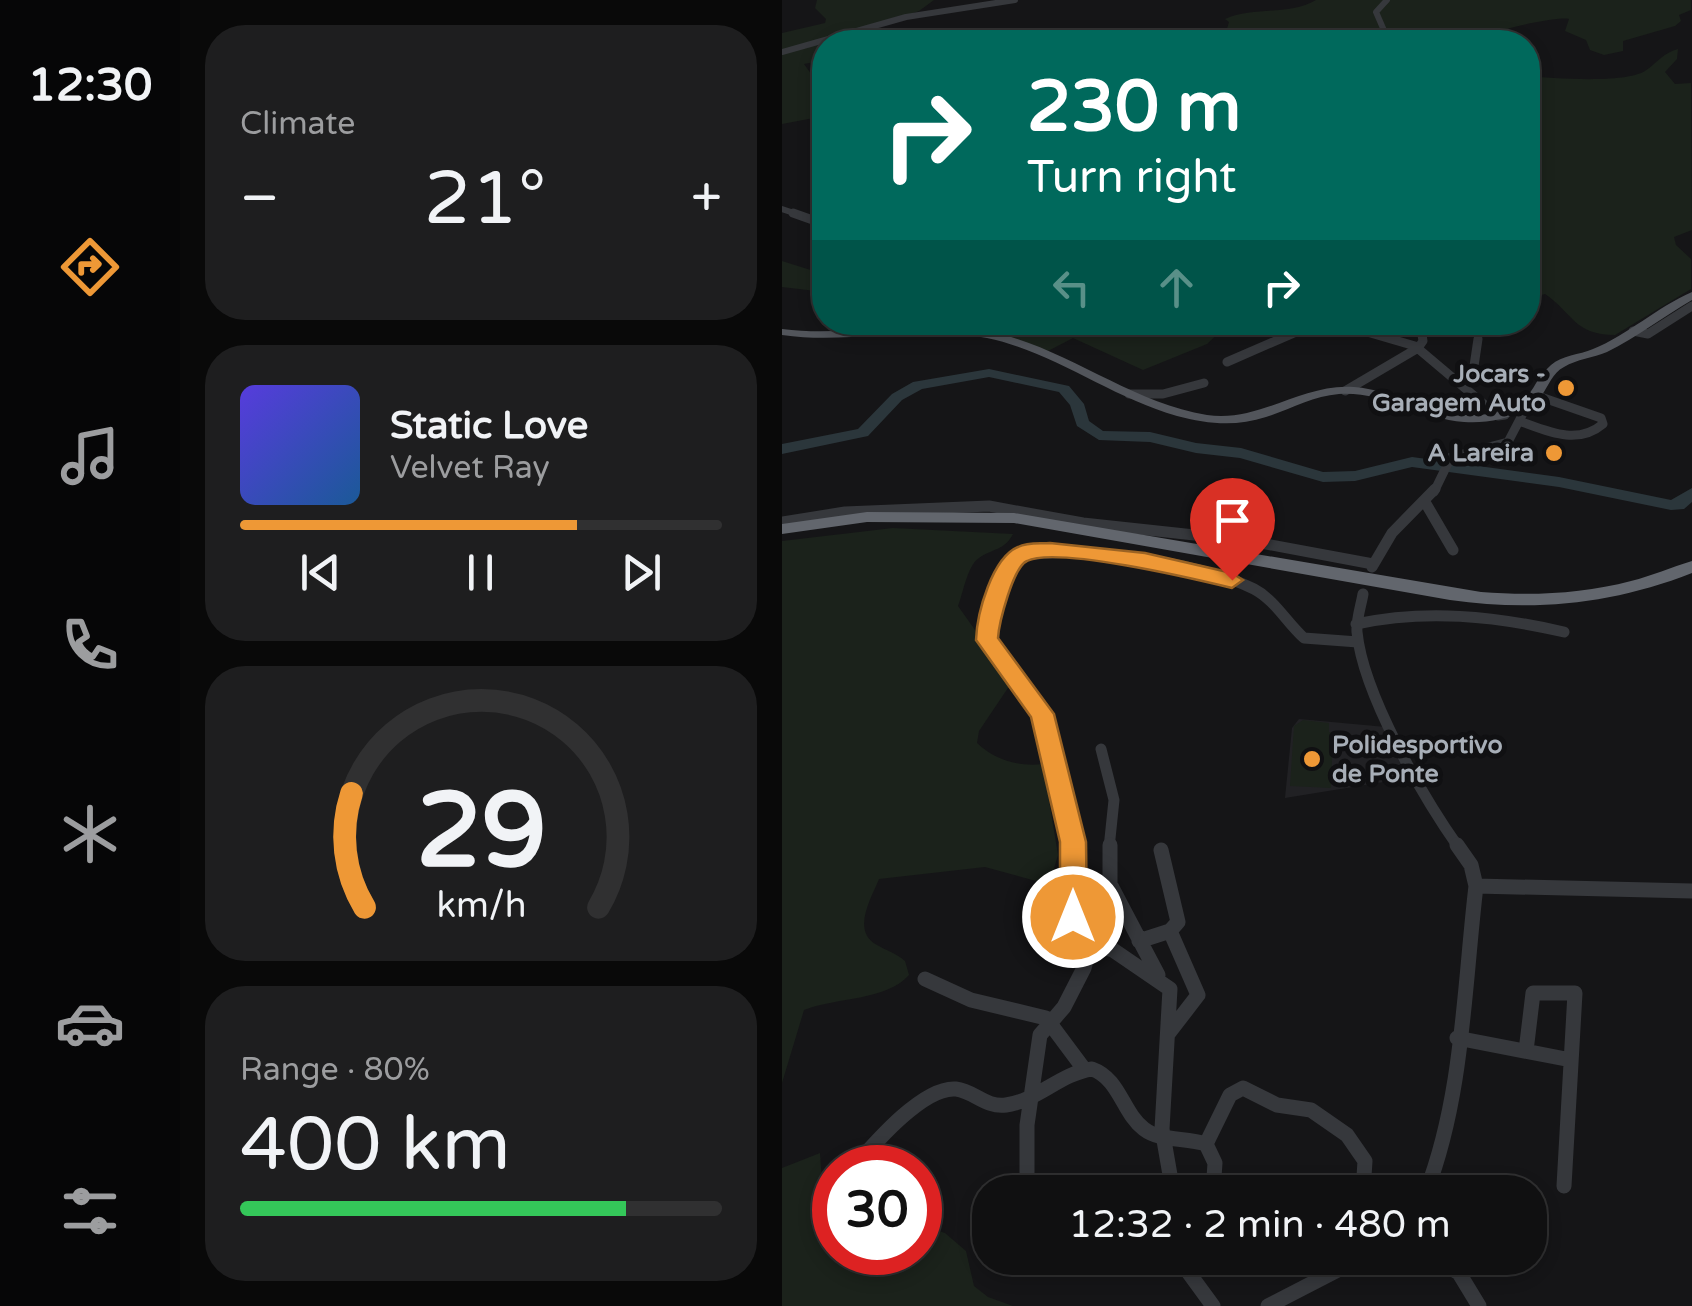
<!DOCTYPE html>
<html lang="en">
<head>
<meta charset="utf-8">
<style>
	:root { --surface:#101011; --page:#1e1e1f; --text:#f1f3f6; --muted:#9c9d9f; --line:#303031; --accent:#ee9836 }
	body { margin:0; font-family:"Varela Round",sans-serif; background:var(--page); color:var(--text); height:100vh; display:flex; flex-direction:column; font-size:38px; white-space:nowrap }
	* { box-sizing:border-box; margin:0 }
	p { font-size:32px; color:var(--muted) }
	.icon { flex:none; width:55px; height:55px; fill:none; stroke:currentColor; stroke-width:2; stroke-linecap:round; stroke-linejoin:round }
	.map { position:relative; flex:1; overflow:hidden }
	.side { display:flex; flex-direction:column; gap:25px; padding:25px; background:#090909; width:602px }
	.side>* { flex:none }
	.banner { position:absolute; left:30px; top:30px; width:728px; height:305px; border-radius:40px; box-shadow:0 5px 15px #0003,0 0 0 2px var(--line); background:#00695c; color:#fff; overflow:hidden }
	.speed { position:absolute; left:30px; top:1145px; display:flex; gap:20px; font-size:50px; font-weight:700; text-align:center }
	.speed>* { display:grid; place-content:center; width:130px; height:130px; border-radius:50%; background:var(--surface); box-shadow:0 5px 15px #0003,0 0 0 2px var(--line); line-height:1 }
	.speed .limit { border:15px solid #d22; background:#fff; color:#111 }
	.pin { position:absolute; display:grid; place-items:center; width:85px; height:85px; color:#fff; margin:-102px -42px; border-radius:50% 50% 50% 0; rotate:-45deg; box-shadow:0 0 10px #0007 }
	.pin .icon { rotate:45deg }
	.me { position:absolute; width:110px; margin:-55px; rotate:0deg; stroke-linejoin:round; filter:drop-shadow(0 0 8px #0008) }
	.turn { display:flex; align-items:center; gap:35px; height:210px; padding:0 50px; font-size:45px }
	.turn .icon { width:130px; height:130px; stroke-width:2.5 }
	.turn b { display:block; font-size:70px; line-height:85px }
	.lanes { display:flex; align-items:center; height:95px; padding:0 50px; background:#0003; justify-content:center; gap:50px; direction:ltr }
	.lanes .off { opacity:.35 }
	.big { font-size:75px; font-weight:600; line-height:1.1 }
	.side .tile { flex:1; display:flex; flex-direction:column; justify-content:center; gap:15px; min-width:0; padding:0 35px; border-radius:40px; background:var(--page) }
	.side .dial { align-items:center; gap:0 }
	.dial svg { height:260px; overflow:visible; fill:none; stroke:var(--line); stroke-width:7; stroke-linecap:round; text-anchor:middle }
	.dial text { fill:var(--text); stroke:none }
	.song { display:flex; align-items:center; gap:30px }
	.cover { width:120px; height:120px; border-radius:15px; background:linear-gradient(135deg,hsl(250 70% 55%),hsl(210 70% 35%)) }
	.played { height:10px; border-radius:5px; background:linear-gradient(90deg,var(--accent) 70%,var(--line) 70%) }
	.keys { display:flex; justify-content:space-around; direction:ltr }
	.heat { display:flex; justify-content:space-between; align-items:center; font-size:55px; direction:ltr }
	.charge { height:15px; border-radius:8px; background:linear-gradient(90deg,#34c759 80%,var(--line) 0) }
	.trip { position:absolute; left:190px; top:1175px; width:575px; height:100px; border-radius:40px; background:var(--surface); box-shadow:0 5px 15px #0003,0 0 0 2px var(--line); font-weight:600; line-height:100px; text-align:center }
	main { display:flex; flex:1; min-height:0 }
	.menu { display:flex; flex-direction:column; width:180px; justify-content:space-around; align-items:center; background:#060607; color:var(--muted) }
	.menu .icon { width:70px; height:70px }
	.menu .active { color:var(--accent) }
	.menu b { font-size:45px; color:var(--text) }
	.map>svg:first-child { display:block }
	.built { fill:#212124 }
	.green { fill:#1b221b }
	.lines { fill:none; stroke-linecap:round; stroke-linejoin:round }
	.river { fill:#2b363b; fill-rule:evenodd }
	.minor-far3 { stroke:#36383c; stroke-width:6 }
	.minor-far2 { stroke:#36383c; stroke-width:9 }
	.minor-far1 { stroke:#36383c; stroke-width:11 }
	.minor { stroke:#36383c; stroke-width:15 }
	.major { fill:#52555b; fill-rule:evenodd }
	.highway { fill:#62666d; fill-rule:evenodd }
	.route { fill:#ee9836; stroke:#9b6323; stroke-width:2.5 }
	.poi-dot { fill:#ee9836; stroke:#101012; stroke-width:4 }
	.labels { text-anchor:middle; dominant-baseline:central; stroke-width:10; stroke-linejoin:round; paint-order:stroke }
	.poi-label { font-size:25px; font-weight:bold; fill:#a7aeb7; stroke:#101012; text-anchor:end }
</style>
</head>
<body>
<main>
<nav class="menu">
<b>12:30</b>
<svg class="icon active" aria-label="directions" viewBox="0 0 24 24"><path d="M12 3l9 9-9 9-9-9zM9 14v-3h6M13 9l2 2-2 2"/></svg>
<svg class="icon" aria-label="music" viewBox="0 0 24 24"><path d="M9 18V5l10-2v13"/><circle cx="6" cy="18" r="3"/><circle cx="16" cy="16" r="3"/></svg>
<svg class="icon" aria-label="phone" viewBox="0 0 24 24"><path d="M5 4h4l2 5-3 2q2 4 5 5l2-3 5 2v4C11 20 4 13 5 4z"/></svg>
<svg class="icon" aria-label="climate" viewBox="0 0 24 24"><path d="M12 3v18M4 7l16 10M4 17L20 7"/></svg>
<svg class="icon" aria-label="car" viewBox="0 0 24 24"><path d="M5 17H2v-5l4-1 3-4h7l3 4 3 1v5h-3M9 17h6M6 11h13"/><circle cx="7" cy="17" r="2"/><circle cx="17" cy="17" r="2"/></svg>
<svg class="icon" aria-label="filters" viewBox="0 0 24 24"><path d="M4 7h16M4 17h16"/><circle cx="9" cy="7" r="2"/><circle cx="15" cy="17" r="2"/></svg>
</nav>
<section class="side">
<div class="tile"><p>Climate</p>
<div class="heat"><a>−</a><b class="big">21°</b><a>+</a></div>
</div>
<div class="tile">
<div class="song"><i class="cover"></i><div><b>Static Love</b><p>Velvet Ray</p></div></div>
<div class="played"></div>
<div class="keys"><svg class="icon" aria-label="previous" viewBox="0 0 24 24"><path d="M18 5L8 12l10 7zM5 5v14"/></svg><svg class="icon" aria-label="pause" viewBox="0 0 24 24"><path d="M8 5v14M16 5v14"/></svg><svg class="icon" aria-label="next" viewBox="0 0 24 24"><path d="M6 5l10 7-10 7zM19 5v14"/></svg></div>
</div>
<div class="tile dial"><svg viewBox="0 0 100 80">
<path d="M14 69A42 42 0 1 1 86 69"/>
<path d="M14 69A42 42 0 0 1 10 34" stroke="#ee9836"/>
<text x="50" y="56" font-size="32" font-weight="700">29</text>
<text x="50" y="72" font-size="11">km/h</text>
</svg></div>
<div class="tile"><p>Range · 80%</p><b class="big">400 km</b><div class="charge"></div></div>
</section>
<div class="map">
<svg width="910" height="1306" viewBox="0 0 910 1306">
	<rect width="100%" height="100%" fill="#151517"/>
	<path class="built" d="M517,719l87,8 22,51 -123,20 7,-70z"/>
	<path class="green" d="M35,0h117l-15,11 -76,26 14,5h-33v18l-20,4 20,28v24l-42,8v-91l43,-10 1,-4 -11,-11z
		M534,0h375v10l-12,5 2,6 -6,5 -52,15v10l-19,4 -14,-5 -4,-10 -21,-9 4,-12c-9,-3 -72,10 -82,17l-2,6h-262l6,-20 -4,-3c28,-13 64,-3 91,-19z
		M896,49l-1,10 -12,13 10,12 16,-1 1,147 -18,7 2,8 15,14v30l-76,46c-41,0 -42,-22 -70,-41l-18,5v-223c26,2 96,8 118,-5 12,-8 18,-18 33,-22z
		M0,261l35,11 7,-5v25l-42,-5z
		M101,323h346l-22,21 -64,26 -70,-32 -25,13 -69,-22h-94z
		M111,528l120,6c-9,17 -20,14 -34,24 -12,8 -16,36 -21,48l54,76 -33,49 -2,12c18,17 42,24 66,21l15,91 -6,20 -16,6 -51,-14 -106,12c-8,20 -28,52 -2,66 10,6 19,8 28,16l4,14c-23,26 -72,22 -105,35l-22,73v-542z
		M521,720l26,3v9l4,1 -2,55 -41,-2 4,-60z
		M38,1153l2,29 6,27 6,7v36h86v-27l25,8 21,18 8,35 14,11 25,9h-231v-138z"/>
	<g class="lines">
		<path class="river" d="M207,369l80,17 15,18 5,17 14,10 47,1 46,11 45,5 82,24 32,-1 57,-14 147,20 112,23 21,-12v14l-8,7 -13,1 -112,-23 -147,-20 -57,14 -32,1 -83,-24 -44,-5 -46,-11 -51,-2 -22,-14 -7,-21 -11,-13 -70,-15 -67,12 -20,11 -34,36 -86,18v-10l76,-15 34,-35 21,-12z"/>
		<path class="minor-far3" d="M605,0l-11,12 13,30
			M0,52l124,-35 109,-17
			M0,209l18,6"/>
		<path class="minor-far2" d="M11,213l31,11
			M551,322l82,24 83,70 7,-1
			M851,331l15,3 44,-28
			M636,348l5,-7 -3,-19
			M445,362l92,-40
			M678,383l14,-17 4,-27
			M563,391l73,-43
			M347,394h34l41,-11
			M737,421c28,10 58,25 84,3l-2,-6 -66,-23
			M652,492l17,-35 57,-15 22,-42"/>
		<path class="minor-far1" d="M643,502l28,48
			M0,522l63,-10 144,-6 94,17 167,18 123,23
			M590,567l20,-34 43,-44
			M581,594c-2,12 -7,26 -6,38 6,62 66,165 102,216
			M574,624c70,-15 138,-8 208,8
			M319,749l13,51 -5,48
			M291,848l-30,-134 -57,-78 26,-77c53,-18 192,4 242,30 21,11 33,34 50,49l54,4"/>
		<path class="minor" d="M291,845v72l13,25 27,8 57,39 -8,140 11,63
			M328,845v39l48,91
			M694,886l216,5
			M357,941l31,-10 8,-9 -17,-72
			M143,979l46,21 75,18 38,51
			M386,1034l30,-39 -28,-64
			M675,1038l114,22
			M744,1051l7,-58h42l-11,193
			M424,1144l24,-49 13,-7 34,17 34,5 36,25 18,26 -2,31
			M71,1168c20,-23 70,-82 103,-79 18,2 30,19 50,16 31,-4 55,-32 86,-36 28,10 30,43 52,60 17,13 42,8 62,15l9,19 -2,29
			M432,1190l40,2
			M237,1192l8,-12v-55l13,-90 24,-28 20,-39 6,-23
			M644,1192c37,-95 38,-205 50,-306l-5,-21 -14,-20
			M396,1258l35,48
			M515,1258l10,8 18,-8
			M652,1258l25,15 20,33
			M486,1306l93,-48"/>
		<path class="major" d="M910,292v8c-29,17 -55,37 -85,52 -14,6 -30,7 -43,15 -12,6 -15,19 -23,29 -17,21 -51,28 -77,26 -43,-3 -81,-31 -125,-28 -26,2 -48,15 -73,23 -30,10 -59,7 -89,-1 -67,-19 -123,-64 -190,-78 -68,-14 -137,7 -205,-3v-6c68,9 137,-12 205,2 78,15 141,71 220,84 52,8 95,-32 147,-28 51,4 96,40 148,24 34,-11 28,-28 49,-46 11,-10 28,-10 42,-16 35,-14 64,-42 99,-57z"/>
		<path class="highway" d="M85,512l147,1 467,79c50,4 101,2 150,-11 21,-5 40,-14 61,-20v12c-79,31 -158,39 -242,27l-436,-77 -147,-1 -85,12v-10z"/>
	</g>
	<path class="route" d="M268,543l95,10 87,20 11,7 -11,8c-37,-9 -176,-42 -205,-27 -14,6 -28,62 -29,77l56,76 32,128 1,75 -4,9 -10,3 -9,-3 -4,-9v-75l-29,-125 -55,-77c1,-27 16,-82 42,-93 10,-5 22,-3 32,-4z"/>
	<g class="poi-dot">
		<circle cx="784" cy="388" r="10"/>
		<circle cx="772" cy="453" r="10"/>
		<circle cx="530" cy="759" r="10"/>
	</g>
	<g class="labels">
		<g class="poi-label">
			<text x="764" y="374">Jocars -<tspan x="764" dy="29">Garagem Auto</tspan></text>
			<text x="752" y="453">A Lareira</text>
			<text x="550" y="745" text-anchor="start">Polidesportivo<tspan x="550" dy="29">de Ponte</tspan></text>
		</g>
	</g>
</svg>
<div class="speed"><div class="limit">30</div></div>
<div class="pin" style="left:450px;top:580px;background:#d93025"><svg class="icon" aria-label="arrive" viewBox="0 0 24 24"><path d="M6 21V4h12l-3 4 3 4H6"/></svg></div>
<svg class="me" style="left:291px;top:917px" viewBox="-20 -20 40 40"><circle r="17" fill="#ee9836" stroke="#fff" stroke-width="3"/><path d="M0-11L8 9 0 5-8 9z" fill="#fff"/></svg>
<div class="trip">12:32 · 2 min · 480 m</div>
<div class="banner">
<div class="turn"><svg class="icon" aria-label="right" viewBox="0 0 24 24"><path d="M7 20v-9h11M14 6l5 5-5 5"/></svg><div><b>230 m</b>Turn right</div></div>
<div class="lanes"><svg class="icon off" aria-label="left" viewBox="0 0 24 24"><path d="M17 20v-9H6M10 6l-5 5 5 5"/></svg><svg class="icon off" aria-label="ahead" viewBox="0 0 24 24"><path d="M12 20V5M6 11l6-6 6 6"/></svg><svg class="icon" aria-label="right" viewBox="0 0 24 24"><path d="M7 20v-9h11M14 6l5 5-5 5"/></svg></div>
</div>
</div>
</main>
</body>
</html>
